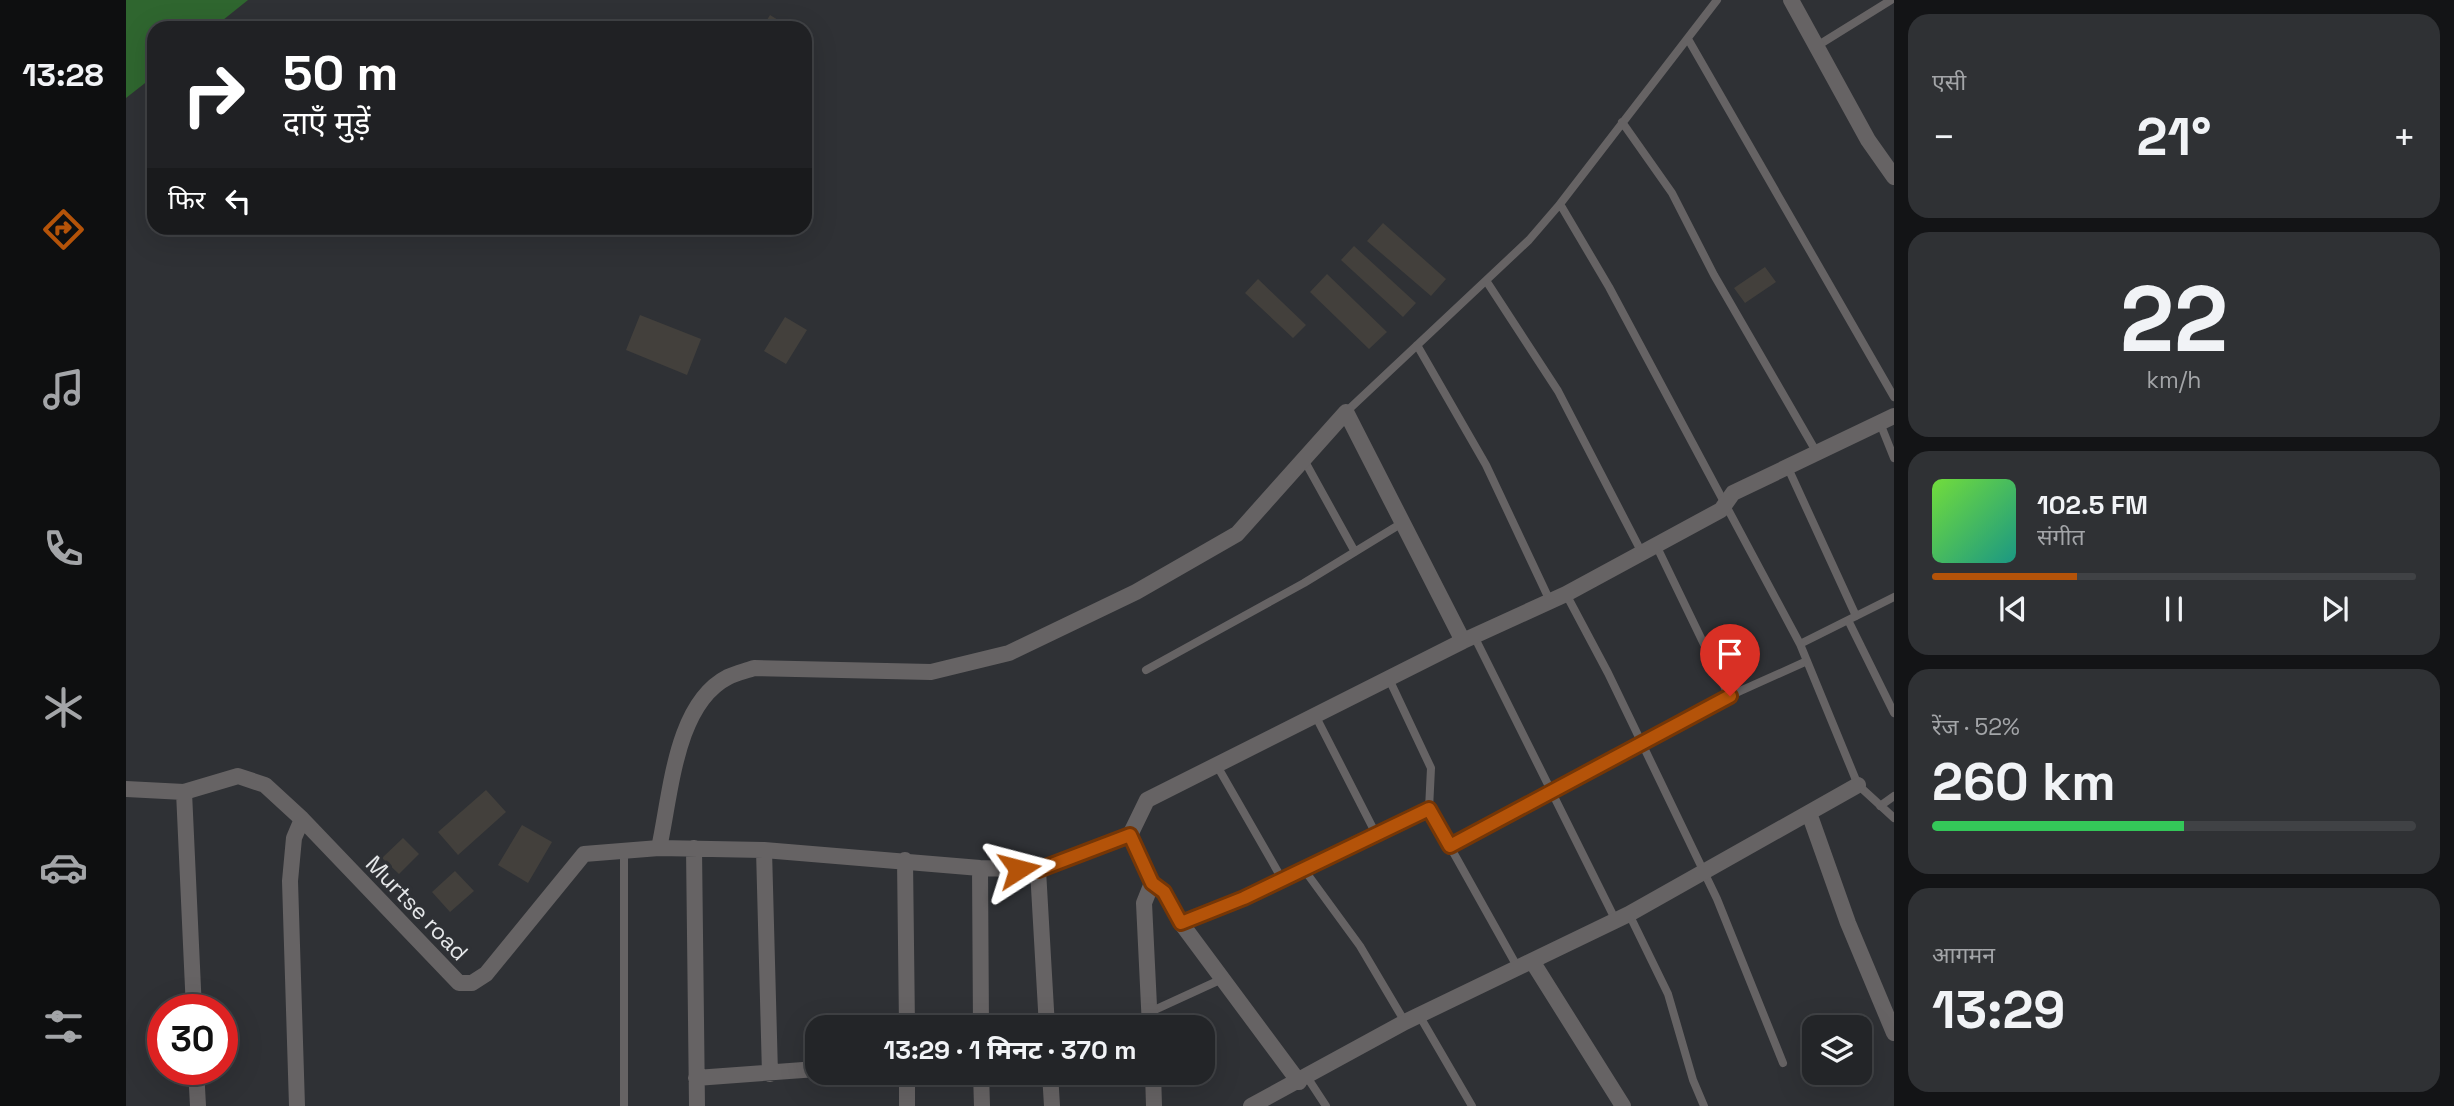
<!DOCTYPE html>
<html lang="hi">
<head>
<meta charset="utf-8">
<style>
	:root { --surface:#232528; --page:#2f3134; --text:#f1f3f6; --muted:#a3a5a8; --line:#404245; --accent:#b45309 }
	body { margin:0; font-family:"Space Grotesk","Noto Sans Devanagari",sans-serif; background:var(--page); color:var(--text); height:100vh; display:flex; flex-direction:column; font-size:26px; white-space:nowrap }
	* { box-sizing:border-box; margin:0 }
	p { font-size:23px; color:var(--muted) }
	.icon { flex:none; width:38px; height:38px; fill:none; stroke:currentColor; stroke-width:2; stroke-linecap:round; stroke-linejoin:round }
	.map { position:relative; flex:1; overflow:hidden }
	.sheet { display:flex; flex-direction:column; gap:14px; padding:14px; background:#131416; width:560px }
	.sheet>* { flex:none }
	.hud { position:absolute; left:21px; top:21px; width:665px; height:214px; border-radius:21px; box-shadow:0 7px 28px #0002,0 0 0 2px var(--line); background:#202124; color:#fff; overflow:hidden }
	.controls { position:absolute; left:1676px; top:1015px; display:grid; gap:14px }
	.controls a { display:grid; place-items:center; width:70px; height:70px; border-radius:14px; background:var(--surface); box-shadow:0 7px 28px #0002,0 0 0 2px var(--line); font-size:35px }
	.speed { position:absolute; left:21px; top:994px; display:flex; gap:14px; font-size:35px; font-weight:700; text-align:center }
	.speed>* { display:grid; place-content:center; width:91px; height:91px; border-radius:50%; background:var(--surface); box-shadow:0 7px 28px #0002,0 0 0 2px var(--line); line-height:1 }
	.speed .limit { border:10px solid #d22; background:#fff; color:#111 }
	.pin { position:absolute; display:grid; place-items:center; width:60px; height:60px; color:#fff; margin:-72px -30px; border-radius:50% 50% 50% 0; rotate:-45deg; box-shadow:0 0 7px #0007 }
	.pin .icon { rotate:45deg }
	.me { position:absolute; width:77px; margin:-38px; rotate:81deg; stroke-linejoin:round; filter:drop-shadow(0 0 5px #0008) }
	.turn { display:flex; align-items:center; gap:24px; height:147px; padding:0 21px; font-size:32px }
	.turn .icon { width:91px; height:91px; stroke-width:2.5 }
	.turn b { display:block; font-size:49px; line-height:60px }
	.then { display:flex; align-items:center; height:66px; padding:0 21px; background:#0003; gap:14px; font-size:26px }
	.big { font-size:52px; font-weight:700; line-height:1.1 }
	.sheet .widget { flex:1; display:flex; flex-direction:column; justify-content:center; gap:10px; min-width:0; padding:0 24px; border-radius:21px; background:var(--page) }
	.sheet .dial { align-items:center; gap:0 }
	.dial b { font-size:91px; line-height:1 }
	.song { display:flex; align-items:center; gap:21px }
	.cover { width:84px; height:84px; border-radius:10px; background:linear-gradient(135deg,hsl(100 70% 55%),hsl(170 70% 35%)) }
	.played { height:7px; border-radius:4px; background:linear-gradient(90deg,var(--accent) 30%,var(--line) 30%) }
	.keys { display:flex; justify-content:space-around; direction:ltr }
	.heat { display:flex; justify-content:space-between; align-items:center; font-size:38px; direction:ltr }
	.charge { height:10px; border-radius:5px; background:linear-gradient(90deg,#34c759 52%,var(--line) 0) }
	.trip { position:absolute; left:679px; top:1015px; width:410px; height:70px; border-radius:21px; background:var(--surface); box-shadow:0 7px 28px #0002,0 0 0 2px var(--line); font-weight:700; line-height:70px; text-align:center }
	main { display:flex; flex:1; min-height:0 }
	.tabs { display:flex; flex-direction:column; width:126px; justify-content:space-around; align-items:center; background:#0e0f10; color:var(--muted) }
	.tabs .icon { width:49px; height:49px }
	.tabs .current { color:var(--accent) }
	.tabs b { font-size:32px; color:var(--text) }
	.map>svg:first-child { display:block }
	.green { fill:#2f662f }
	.building { fill:#43403c }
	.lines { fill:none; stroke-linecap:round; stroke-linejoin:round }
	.service { stroke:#666364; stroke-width:8 }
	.minor { stroke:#666364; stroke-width:16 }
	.route-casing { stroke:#753606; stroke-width:18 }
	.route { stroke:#b45309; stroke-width:12 }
	.labels { text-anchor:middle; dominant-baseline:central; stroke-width:7; stroke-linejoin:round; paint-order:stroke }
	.street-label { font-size:23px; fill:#e5e7e9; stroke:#2f3135 }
</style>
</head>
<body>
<main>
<nav class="tabs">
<b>13:28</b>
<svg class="icon current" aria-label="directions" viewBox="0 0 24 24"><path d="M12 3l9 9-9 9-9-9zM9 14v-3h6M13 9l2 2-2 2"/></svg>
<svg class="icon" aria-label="music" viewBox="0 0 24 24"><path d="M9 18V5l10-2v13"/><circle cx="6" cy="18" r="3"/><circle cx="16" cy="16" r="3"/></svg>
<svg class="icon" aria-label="phone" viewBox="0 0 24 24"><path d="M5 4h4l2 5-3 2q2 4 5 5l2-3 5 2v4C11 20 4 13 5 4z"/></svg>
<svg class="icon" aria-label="climate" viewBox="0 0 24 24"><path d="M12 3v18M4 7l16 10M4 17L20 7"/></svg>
<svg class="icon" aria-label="car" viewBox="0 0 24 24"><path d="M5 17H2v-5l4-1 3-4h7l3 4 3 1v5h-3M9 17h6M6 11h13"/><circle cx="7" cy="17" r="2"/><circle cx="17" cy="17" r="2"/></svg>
<svg class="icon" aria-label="filters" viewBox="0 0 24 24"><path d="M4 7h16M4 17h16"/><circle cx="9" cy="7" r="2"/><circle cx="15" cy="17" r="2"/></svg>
</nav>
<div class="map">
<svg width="1768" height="1106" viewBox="0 0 1768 1106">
	<rect width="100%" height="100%" fill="#2f3135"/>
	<path class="green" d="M0,0h122l-35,28h-59v48l-28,22z"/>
	<path class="building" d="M644,15l21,13h-29z
		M1257,223l63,56 -15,17 -64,-55z
		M1228,246l62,57 -13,14 -62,-57z
		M1639,267l11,15 -31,21 -11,-15z
		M1201,274l60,58 -18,17 -59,-57z
		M1132,279l48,46 -13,13 -48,-45z
		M514,315l61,24 -14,36 -61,-25z
		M659,317l22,13 -21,34 -22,-13z
		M360,790l20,22 -48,43 -20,-23z
		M396,825l30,17 -24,41 -30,-18z
		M277,838l16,16 -20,20 -17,-16z
		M329,871l19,20 -24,21 -18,-20z"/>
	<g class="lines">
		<path class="service" d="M1562,39l206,358
			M1691,46l74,-46
			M1496,122l50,71 42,82 103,178
			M1434,204l49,83 191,357 58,141 36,33
			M1361,282l71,109 83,160
			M1291,345l69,120 64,136
			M1220,412l183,-172 31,-36 157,-204
			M1754,423l14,35
			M1177,458l52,94
			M1662,468l68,148
			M1529,543l74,153
			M1440,594l42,79 109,226 66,164
			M1722,620l46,93
			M1348,636l142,285
			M1674,644l94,-47
			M1020,670l158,-87 98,-60
			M1263,679l42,89 -2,41 89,159
			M1189,715l61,119
			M1090,764l66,115
			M1754,806l14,-10
			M1324,846l279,-150 78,-35
			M498,851v255
			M1177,868l57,78 45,76
			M1503,914l39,80 25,86 11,26
			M1055,923l62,-25 186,-89
			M1024,1012l72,-33
			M1293,1015l53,91
			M1181,1077l19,29"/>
		<path class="minor" d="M1665,0l77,140 26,37
			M0,789l58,3 54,-16 27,9 37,34 157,164h13l14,-9 98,-120 75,-6 105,2 216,18 58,2 92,-35 17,-35 316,-159 103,-47 155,-84 12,-17 161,-77
			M58,792l10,218
			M1683,813l39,110 46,110
			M1004,835l22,48 -8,20 6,124
			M533,848c12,-54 16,-144 69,-171 8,-4 18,-6 26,-9l177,4 78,-19 127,-61 101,-58 109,-122 117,229
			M568,848l3,258
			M638,850l6,224
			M779,860l2,167
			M854,868l1,159
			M912,870l9,157
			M1026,883l12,9 17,31 118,159
			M1406,961l91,145
			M70,1069l2,37
			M781,1073v33
			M855,1073l1,33
			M924,1073l2,33
			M1027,1073l1,33
			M570,1078l121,-9
			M171,1106l-7,-225 4,-43 8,-19
			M1125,1106l154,-84 224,-108 229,-129"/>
	</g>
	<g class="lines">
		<g class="route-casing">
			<path id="route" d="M893,869l19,1 92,-35 22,48 12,9 17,31 63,-25 185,-89 21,37 280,-150"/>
		</g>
		<use href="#route" class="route"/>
	</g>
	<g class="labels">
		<g class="street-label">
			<text transform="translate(291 908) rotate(46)">Murtse road</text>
		</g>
	</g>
</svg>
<div class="controls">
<a><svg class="icon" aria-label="layers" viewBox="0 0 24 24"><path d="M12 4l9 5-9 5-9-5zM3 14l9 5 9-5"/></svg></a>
</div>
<div class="speed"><div class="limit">30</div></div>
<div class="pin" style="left:1604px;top:696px;background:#d93025"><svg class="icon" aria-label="arrive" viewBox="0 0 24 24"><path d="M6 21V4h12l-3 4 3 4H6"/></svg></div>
<svg class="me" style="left:893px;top:869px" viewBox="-20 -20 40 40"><path d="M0-17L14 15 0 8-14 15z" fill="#b45309" stroke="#fff" stroke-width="4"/></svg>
<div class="trip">13:29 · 1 मिनट · 370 m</div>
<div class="hud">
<div class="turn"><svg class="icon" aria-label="right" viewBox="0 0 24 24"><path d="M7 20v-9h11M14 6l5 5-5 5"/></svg><div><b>50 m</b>दाएँ मुड़ें</div></div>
<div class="then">फिर<svg class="icon" aria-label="left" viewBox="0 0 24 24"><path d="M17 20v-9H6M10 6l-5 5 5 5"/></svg></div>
</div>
</div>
<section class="sheet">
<div class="widget"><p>एसी</p>
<div class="heat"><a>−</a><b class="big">21°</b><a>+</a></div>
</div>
<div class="widget dial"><b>22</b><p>km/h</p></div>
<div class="widget">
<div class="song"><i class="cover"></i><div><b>102.5 FM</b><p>संगीत</p></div></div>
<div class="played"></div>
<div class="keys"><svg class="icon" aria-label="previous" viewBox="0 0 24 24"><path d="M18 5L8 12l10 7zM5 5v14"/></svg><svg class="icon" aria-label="pause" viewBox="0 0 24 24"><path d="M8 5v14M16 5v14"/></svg><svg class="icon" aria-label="next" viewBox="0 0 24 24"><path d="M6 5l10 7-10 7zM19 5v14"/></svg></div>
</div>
<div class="widget"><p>रेंज · 52%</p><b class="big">260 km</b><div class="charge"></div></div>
<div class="widget"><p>आगमन</p><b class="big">13:29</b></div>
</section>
</main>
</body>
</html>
